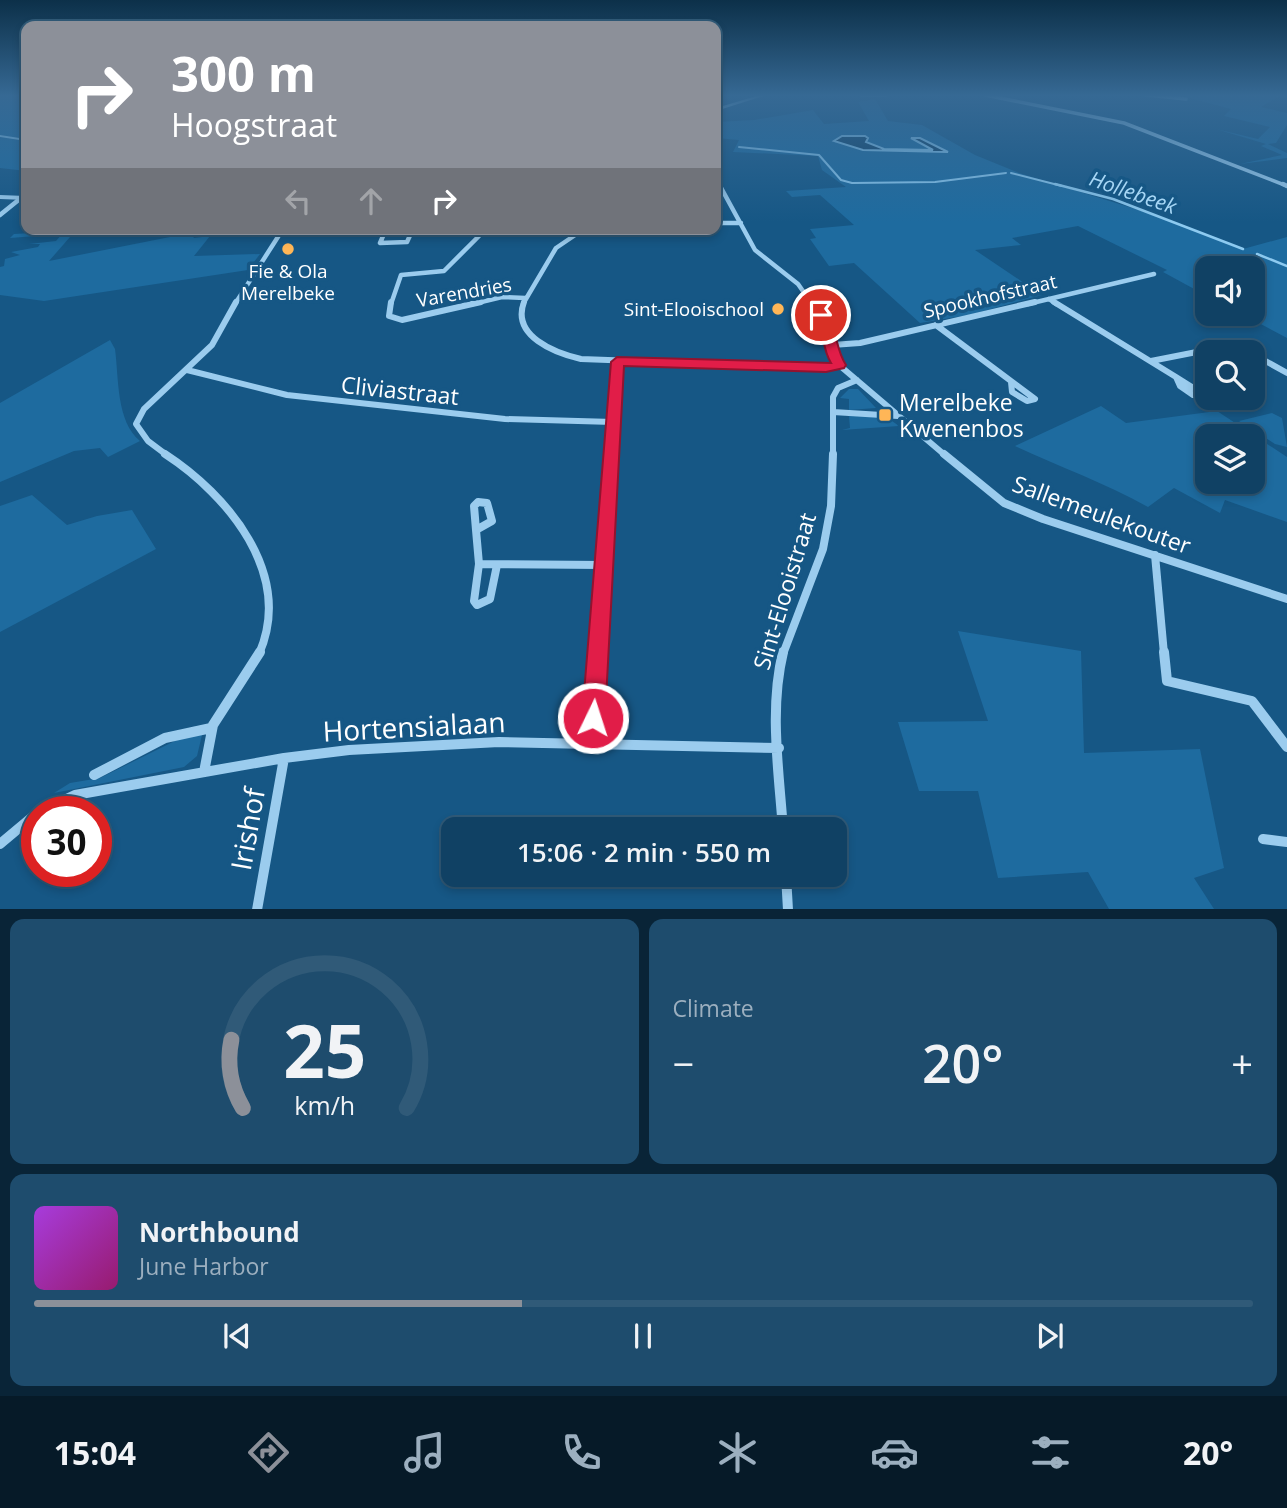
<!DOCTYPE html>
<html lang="en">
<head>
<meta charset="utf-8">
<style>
	:root { --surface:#104164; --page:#1e4c6d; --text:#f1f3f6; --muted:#9cafbf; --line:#305a78; --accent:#8c9099 }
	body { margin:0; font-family:"Open Sans",sans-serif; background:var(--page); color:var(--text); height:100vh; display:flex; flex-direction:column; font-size:26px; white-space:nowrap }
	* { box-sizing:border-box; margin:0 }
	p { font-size:23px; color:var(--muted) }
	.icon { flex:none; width:38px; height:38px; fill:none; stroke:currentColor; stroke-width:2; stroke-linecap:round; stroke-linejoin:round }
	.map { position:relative; height:909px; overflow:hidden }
	.panel { display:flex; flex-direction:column; gap:10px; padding:10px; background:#092437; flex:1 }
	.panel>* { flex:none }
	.guide { position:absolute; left:21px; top:21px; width:700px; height:214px; border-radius:14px; box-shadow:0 4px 10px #0003,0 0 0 2px var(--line); background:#8c9099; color:#fff; overflow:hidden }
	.buttons { position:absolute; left:1195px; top:256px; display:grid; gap:14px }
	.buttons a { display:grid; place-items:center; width:70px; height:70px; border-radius:14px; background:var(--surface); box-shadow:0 4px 10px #0003,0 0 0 2px var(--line); font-size:35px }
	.speed { position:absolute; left:21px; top:796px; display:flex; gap:14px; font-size:35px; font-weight:700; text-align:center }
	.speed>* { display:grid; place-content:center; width:91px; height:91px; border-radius:50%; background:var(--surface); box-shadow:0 4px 10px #0003,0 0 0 2px var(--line); line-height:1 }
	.speed .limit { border:10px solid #d22; background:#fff; color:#111 }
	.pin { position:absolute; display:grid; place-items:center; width:60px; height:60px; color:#fff; margin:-30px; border:4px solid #fff; border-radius:50%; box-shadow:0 2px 7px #0007 }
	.me { position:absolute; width:77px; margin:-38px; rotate:4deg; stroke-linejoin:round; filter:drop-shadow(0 0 5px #0008) }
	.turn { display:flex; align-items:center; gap:24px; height:147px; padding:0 35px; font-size:32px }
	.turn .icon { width:91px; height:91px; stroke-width:2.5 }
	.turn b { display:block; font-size:49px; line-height:60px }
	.lanes { display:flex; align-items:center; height:66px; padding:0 35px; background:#0003; justify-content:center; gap:35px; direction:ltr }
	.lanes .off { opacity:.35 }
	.big { font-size:52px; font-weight:600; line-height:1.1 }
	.panel .widget { flex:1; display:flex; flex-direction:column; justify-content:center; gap:10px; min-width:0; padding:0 24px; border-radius:14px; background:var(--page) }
	.panel .dial { align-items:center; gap:0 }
	.dial svg { height:182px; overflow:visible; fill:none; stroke:var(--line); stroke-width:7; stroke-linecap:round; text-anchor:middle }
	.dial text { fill:var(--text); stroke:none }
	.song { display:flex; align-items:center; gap:21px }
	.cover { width:84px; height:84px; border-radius:10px; background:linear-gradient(135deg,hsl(280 70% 55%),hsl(320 70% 35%)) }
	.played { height:7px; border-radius:4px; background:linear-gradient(90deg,var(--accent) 40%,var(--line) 40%) }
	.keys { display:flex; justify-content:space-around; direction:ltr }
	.heat { display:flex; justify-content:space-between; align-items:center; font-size:38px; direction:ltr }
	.panel .tiles { flex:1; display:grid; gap:10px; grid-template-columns:1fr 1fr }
	.widget:last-child { grid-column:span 2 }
	.trip { position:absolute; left:441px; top:817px; width:406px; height:70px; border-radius:14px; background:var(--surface); box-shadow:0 4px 10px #0003,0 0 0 2px var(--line); font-weight:600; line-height:70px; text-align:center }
	.menu { display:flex; height:112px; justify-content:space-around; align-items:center; background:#061a28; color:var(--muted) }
	.menu .icon { width:49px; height:49px }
	.menu .selected { color:var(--accent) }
	.menu b { font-size:32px; color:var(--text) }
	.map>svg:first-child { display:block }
	.green { fill:#1e6b9f; fill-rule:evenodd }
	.water { fill:#0e3e62; stroke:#8dcaf0; stroke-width:2 }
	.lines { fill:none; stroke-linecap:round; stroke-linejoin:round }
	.stream-far1 { stroke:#8dcaf0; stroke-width:2 }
	.stream { stroke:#8dcaf0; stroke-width:2.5 }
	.minor-far4 { stroke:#9bccee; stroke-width:3.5 }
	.minor-far3 { stroke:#9bccee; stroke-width:4.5 }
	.minor-far2 { stroke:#9bccee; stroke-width:6 }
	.minor-far1 { stroke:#9bccee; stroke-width:8 }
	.minor { stroke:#9bccee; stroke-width:10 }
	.tertiary { fill:#9bccee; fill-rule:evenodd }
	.route { fill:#e11d48; stroke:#92132f; stroke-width:2 }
	.poi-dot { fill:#ffb657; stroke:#165785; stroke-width:2.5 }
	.labels { text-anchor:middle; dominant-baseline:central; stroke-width:7; stroke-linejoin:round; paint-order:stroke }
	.far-poi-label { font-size:19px; fill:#fff; stroke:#165785 }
	.far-street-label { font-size:19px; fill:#fff; stroke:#165785 }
	.far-water-label { font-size:21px; font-style:italic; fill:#a6d6f5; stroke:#165785 }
	.street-label { font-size:23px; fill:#fff; stroke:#165785 }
	.poi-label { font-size:23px; fill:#fff; stroke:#165785; text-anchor:start }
	.near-street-label { font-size:28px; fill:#fff; stroke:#165785 }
</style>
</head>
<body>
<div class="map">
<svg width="1287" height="910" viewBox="0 0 1287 910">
	<rect width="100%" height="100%" fill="#165785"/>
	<path class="green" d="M0,95h26v44l-26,-4z
		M1184,95h103v3l-9,-1 -17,10 26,6v12l-11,18 -8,1 19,9v5l-47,6 42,-9 -21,-9 5,-2 -50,-15 42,10 12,-12 -46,-11 7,-7 -49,-13z
		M875,99l13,22 34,4 53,30 44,18 123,38 101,38 44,-12v101l-47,-25h13v-45h-45l-1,28 -44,-24 4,-2 -89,-44 -66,12 9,7 -46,5 67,45 -73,20 -49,8 -66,-60 -25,3 -19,-27 6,-1 -6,-9 44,-4 -34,-30 -28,2 -6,-6 60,-4 -24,-17 -4,-14 -85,-4 6,-12 -23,-2v-16l38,-2 59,-10 11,14 45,-3 -11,-19z
		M0,137l26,4v30l-26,-3z
		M36,229h41l-28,32 131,-26h12l2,3 16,-2 -16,20 66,-2 -12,16 -204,31 -44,-6v-28l4,-1 1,-7 15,-4 -9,-3 27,-5 2,-3h-11l27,-3 6,-7 -52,4 4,-4 18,-1z
		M110,340l5,9c4,30 1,72 25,92l-32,16 -8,-9 -26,3 -74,31v-79z
		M849,389h9l18,19 -27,2v-11l-9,-1z
		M1101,406l25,17 91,-12 70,46v65l-62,-22 -5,13 -46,-25 -26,19c-42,-24 -89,-40 -133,-61zM1208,436h45v45h-45z
		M1272,413l10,5 5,29 -12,-3 -36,-23z
		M849,416h36l14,10 -57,4 8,-2z
		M32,495l35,30 30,-9 35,-6 24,39 -156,83v-126z
		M958,631l123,20 3,102 116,-4 24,119 -30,10 20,31h-105l-21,-37 -90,6 -20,-87h-59l-21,-69 90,-1z
		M195,731l7,4 -5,21 -13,11 -130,26 16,-10 30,-5z"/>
	<path class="water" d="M842,136h23l3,2 -2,4 18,7 49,1 -22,-12h9l28,14 -85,-2 -29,-9z"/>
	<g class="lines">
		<path class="stream-far1" d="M0,136l26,4
			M739,147l80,8 22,25 11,3 83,-1 71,-9
			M1011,173l51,13"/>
		<path class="stream" d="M1055,184l58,15 130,50
			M1257,254l30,12"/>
		<path class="minor-far4" d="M862,95h24
			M985,95l139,28 163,63
			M1146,95l40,4
			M716,181l4,5"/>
		<path class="minor-far3" d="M719,184l36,66 43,34 14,20
			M1283,184l4,2
			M0,215l21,-17
			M716,223h25
			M386,229l-6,14 27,-1 6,-13
			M1049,299l7,5
			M235,304l48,-75
			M391,304l10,-29 43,-4 42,-42
			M473,304l29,-7 23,1
			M523,304l33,-56 28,-19
			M1028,304l126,-30"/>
		<path class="minor-far2" d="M391,302l-2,14 13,4 79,-18
			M524,302c-13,34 31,51 57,57l245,9 13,-3
			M811,302l18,25 2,24 8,14 107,91
			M1054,302l122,75
			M936,325l99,74 -8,2 -15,-9 -1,-10
			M832,345l28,-2 175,-41
			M1253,354l34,19
			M1151,361l71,-14 26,5
			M187,370l100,25 218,24 108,3
			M1176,377l27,17 -10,1 -13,-9z
			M833,412l65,4
			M168,456l-20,-15 -12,-17 8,-15 68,-64 24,-43
			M611,456l6,-94
			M833,456v-59l5,-9 19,-8"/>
		<path class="minor-far1" d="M165,454c63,41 129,120 94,200
			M944,454l60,49 39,16 244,80
			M478,502l9,1 5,18 -16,9 -2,-24z
			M476,530l3,34 -5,37 3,4 13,-6 7,-34
			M1155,555l9,99
			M479,564l124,1
			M598,654l13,-200
			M783,654l40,-105 8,-43 2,-52"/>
		<path class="minor" d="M783,652c-14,58 -4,119 0,178
			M1164,652l3,29 85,20 35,46
			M592,743l6,-91
			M204,772l9,-47 47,-73
			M94,775l71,-37 46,-10
			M39,812l36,-17 209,-37 65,-8 150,-8 280,6
			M1263,839l24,3
			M0,844l37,-31
			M786,875l2,35
			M257,910l27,-152"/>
		<path class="tertiary" d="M760,95h6l-50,16v-3z
			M0,195l26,1v4l-26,-1z"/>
	</g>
	<linearGradient id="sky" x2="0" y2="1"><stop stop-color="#0c3049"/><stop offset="0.43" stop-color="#366994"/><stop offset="1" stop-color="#366994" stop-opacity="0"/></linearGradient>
	<rect width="1287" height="222" fill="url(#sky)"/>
	<path class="route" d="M821,311l4,1c14,20 9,34 21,53l-2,3 -18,4 -202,-6 -19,352 -4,7 -8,3 -7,-3 -4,-7 29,-356 6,-5 214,6c-10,-16 -6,-33 -16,-48z"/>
	<g class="poi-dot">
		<circle cx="288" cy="249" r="7"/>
		<circle cx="778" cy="309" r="7"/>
		<rect x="878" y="408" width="14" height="14" rx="3.5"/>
	</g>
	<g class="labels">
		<g class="far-poi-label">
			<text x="288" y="271">Fie &amp; Ola<tspan x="288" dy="22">Merelbeke</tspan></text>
			<text x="764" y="309" text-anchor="end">Sint-Elooischool</text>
		</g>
		<g class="far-street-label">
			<text transform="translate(464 292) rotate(-10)">Varendries</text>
			<text transform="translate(990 296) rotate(-13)">Spookhofstraat</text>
		</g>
		<g class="far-water-label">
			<text transform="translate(1133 192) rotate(19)">Hollebeek</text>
		</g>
		<g class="street-label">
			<text transform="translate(400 390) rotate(6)">Cliviastraat</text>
			<text transform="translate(1102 514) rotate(20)">Sallemeulekouter</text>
			<text transform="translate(784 591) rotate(-73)">Sint-Elooistraat</text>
		</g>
		<g class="poi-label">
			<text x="899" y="402">Merelbeke<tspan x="899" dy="26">Kwenenbos</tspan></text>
		</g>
		<g class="near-street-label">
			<text transform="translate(414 726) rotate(-3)">Hortensialaan</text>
			<text transform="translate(247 829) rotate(-80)">Irishof</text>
		</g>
	</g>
</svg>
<div class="buttons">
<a><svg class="icon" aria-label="sound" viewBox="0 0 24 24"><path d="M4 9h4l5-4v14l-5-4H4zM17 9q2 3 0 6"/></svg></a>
<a><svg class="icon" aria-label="search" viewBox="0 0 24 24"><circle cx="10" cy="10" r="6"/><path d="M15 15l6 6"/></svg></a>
<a><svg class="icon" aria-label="layers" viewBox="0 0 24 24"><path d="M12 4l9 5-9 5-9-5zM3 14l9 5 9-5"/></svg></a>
</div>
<div class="speed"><div class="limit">30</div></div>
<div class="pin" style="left:821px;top:315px;background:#d93025"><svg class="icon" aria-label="arrive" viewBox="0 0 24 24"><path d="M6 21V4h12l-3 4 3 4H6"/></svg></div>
<svg class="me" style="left:593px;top:718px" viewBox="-20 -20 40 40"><circle r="17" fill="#e11d48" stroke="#fff" stroke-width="3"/><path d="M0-11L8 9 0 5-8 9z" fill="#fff"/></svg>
<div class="trip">15:06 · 2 min · 550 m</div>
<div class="guide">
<div class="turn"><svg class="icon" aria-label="right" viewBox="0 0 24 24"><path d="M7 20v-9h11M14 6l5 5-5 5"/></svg><div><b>300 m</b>Hoogstraat</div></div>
<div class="lanes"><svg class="icon off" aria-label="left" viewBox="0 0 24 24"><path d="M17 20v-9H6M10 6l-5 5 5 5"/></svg><svg class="icon off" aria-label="ahead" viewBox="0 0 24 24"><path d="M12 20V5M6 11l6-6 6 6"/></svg><svg class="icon" aria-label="right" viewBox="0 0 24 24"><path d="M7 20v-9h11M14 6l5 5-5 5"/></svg></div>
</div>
</div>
<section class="panel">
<div class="tiles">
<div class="widget dial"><svg viewBox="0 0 100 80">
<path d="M14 69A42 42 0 1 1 86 69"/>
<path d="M14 69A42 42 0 0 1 9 39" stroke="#8c9099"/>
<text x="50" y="56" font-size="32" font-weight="700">25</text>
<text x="50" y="72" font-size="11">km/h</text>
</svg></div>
<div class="widget"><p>Climate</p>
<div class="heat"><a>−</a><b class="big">20°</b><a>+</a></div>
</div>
<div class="widget">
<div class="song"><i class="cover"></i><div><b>Northbound</b><p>June Harbor</p></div></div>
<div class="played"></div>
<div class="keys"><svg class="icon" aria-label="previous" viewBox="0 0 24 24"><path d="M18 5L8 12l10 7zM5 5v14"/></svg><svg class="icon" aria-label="pause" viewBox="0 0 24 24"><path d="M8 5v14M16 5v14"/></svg><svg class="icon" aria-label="next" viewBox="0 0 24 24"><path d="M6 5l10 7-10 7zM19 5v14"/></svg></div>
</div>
</div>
</section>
<nav class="menu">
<b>15:04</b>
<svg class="icon selected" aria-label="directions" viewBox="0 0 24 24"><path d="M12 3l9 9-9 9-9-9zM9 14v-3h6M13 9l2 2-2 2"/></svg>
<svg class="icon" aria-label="music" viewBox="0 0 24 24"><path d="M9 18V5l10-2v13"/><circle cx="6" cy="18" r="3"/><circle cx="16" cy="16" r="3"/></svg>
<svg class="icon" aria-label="phone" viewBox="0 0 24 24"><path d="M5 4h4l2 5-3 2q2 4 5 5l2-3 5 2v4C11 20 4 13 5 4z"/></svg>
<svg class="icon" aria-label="climate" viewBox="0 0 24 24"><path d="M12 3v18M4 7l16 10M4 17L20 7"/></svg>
<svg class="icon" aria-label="car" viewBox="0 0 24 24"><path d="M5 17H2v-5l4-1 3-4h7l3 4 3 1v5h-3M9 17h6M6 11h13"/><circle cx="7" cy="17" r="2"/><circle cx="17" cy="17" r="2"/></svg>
<svg class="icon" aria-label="filters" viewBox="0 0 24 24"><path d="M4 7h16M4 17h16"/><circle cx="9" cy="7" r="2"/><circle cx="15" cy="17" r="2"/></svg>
<b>20°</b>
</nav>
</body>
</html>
